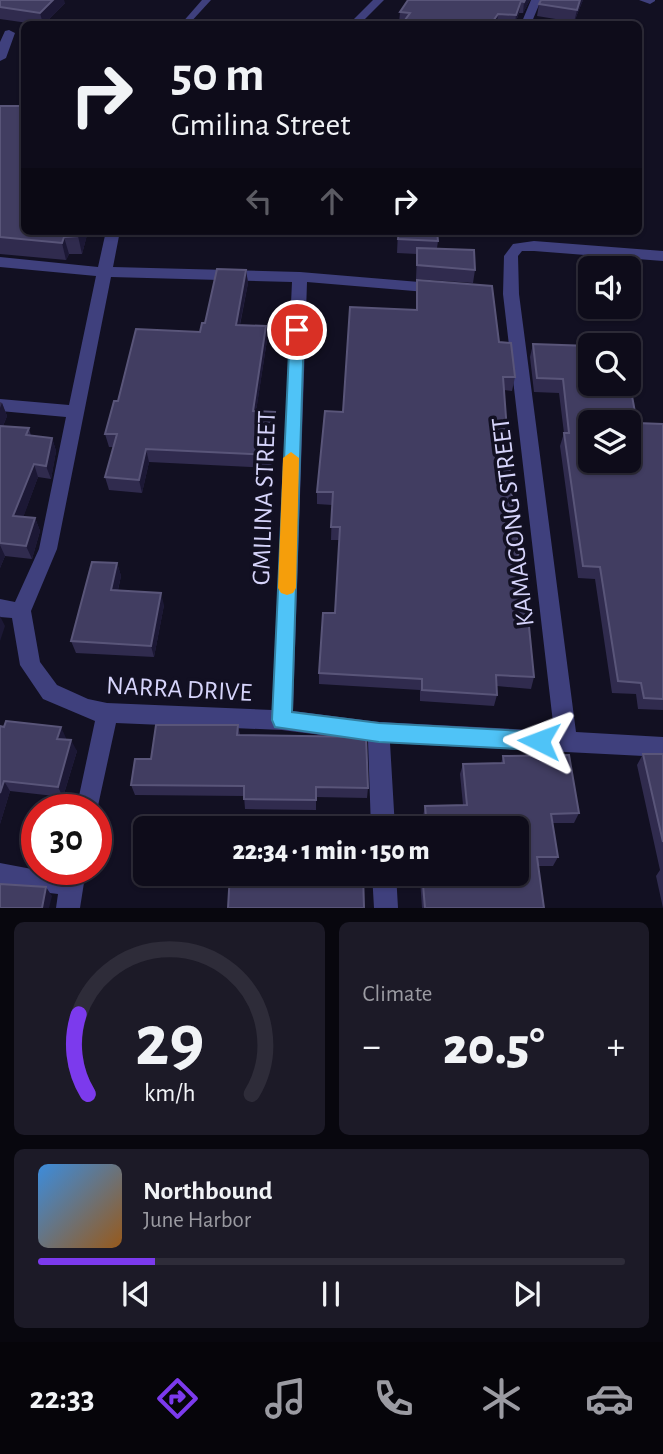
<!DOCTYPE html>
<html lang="en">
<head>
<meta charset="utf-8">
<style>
	:root { --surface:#0e0c1a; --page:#1c1a27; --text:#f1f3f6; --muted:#9b9ba2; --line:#2e2c39; --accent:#7c3aed }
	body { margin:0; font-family:"Alegreya Sans",sans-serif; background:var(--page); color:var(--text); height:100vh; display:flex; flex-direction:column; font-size:26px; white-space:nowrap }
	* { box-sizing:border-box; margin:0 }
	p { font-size:23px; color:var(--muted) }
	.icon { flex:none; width:38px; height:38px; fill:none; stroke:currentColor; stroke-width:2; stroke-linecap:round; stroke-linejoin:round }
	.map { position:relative; height:908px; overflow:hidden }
	.side { display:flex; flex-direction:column; gap:14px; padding:14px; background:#08070e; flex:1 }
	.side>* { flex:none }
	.guide { position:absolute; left:21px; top:21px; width:621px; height:214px; border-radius:10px; box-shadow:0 2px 5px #0004,0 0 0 2px var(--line); background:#0e0c1a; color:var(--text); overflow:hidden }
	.buttons { position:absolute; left:578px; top:256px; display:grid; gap:14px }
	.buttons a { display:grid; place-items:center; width:63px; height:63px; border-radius:10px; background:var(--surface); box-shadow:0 2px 5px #0004,0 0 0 2px var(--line); font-size:35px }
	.speed { position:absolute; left:21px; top:794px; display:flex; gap:14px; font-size:35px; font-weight:700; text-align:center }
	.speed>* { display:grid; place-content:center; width:91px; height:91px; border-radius:50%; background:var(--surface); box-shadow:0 2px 5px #0004,0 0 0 2px var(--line); line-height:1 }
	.speed .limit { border:10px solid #d22; background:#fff; color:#111 }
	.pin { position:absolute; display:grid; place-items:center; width:60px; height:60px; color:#fff; margin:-30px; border:4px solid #fff; border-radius:50%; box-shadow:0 2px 7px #0007 }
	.me { position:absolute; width:77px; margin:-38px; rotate:273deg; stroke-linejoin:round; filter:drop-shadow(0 0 5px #0008) }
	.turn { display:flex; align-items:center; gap:24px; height:147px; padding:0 35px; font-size:32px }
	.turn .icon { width:91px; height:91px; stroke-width:2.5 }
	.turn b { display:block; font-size:49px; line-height:60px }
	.lanes { display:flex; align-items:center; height:66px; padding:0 35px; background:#0003; justify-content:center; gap:35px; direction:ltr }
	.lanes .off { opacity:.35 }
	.big { font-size:52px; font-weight:800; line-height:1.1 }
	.side .widget { flex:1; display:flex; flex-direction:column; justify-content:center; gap:10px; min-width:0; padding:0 24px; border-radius:10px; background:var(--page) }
	.side .dial { align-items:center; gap:0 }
	.dial svg { height:182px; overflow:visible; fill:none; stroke:var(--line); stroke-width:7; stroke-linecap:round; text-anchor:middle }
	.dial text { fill:var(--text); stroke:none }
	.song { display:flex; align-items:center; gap:21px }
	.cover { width:84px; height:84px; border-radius:10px; background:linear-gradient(135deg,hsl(210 70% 55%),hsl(30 70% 35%)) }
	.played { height:7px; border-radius:4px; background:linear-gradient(90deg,var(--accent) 20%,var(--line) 20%) }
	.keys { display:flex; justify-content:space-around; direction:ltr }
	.heat { display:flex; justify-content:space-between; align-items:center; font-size:38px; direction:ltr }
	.side .tiles { flex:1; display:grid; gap:14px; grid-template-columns:1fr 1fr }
	.widget:last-child { grid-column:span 2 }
	.trip { position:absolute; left:133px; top:816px; width:396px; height:70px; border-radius:10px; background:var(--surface); box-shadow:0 2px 5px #0004,0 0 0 2px var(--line); font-weight:800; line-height:70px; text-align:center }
	.tab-bar { display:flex; height:112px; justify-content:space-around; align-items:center; background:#06050a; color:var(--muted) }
	.tab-bar .icon { width:49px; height:49px }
	.tab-bar .on { color:var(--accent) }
	.tab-bar b { font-size:32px; color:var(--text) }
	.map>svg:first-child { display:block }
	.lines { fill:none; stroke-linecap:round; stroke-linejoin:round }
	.lane { fill:#3f407d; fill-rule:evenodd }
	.street { fill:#3f407d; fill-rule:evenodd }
	.wall { fill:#302b4e }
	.shaded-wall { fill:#1c1835 }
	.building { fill:#413d61; stroke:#595579; stroke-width:2; fill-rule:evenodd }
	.route { fill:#4fc3f7; stroke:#337fa1; stroke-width:2 }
	.slow { fill:#f59e0b }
	.labels { text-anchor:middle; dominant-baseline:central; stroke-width:7; stroke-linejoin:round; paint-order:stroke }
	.street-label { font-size:26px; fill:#d6d4fb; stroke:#121022 }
</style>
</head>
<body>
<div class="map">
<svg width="663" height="908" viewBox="0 0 663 908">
	<rect width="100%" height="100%" fill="#121022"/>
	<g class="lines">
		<path class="lane" d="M202,0h9l-22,24h-8z"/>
		<path class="street" d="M373,0h11l-24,24h-11z
			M531,0h10l-10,24h-10z
			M639,0h16v1l-5,3z
			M9,30l6,3 -9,25 -6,3v-19l5,-11z
			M106,231h14l-7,36 187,5 143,12 3,4 -3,4 -5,1 -131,-11 -14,429 86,11 175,9 -51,-437 1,-38 9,-12 21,-3 129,10v10l-129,-10h-12l-4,5 1,38 57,438 87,5v20l-273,-14 5,85h-24l-3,-87 -86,-11 -166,-7 -20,92v-5h-20l19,-89 -52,-22 -23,-34 -8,-47 -12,-1v-18l15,3 24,-53 27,-132 -66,-6v-12l69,6 27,-129 -96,-9v-10l98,10zM111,277l181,5 -20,428 -165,-7 -19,-4 -31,-14 -17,-23 -9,-51 26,-62z
			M0,863l37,7h49l-6,38h-24l2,-14 -58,-7z
			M372,873h24l2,35h-24z"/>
	</g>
	<path class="wall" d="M0,0l65,3 -21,21h-9l-35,-5z
		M408,0h122l-7,13h-4l-4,11h-110l-6,-1 1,-11z
		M583,0l-9,22 -37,-6 2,-12z
		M0,106l88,125 -6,23h-13l-3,6 -66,-6z
		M398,231l40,10 -1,7 38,22 -2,13 -57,-4 1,-25 -20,-1z
		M246,270l2,13 -8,42 27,15 -11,71 20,14 -5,43 -122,-6 -7,31 -33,-3 -4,-13 9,-30h-5l-4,-13 95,-102 5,-9z
		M417,280l82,62 16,35 -3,14 -8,-1 9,122 21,165 -3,12 -34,-3v9l-3,11 -74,-5v-11l-101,-6v-11l16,-60 5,-73h-9l1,-35 -15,-1v-12l26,-80 73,-102z
		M533,344l104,79 26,1v286l-25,-1 -2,-15 -24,-1 -17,-114 -17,-1 -18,-132 4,-13 -5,-40 -25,-1 -4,-35z
		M0,402l2,1 5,13 -4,10 26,2 2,8 21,2 4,13 -5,28 -13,-2 -15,40 12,1 5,13 -8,28 -27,-3 -5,12z
		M117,563l4,13 -3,14 46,15 -10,52 -78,-4 -5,-12z
		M238,725l2,10 128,53 -1,10 -51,-1v13l-71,-1 -1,-13 -109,-1 -4,-10 20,-26z
		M0,726l66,12v2l11,11 -14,46 -53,-6 -10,33z
		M643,754h20v154l-7,-32 4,-6 -23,-105z
		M503,756l76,57 -5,10h-22l6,34 -5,9h-15l6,42h-122l-2,-29 1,-6h95v-45h-92l-1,-12 2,-10 38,-1 -3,-31 3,-10 38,-1z"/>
	<path class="shaded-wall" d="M53,0h11l1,3 -21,21h-1l-3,-11z
		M525,0h5l-7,13 1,-11z
		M580,0h3l-9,22 3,-12z
		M521,1l-2,12 -4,11 1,-9z
		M498,14l-1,10h-6z
		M79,231h9l-6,23 -4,-18z
		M64,237l5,17 -3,6 -4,-17z
		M246,270l2,13 -11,55 -1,-13z
		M266,326l1,14 -13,84 -1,-13z
		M2,403l5,13 -7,17v-25z
		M275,412l1,13 -5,43 -1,-13z
		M52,438l4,13 -5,28 -5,-13z
		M146,449l3,13 -7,31 -3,-13z
		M34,464l4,13 -19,52 -6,-13z
		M35,518l5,13 -8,28 -6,-13z
		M0,545l5,11 -5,12z
		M117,563l4,13 -6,26 -4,-12z
		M161,593l3,12 -10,52 -3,-11z
		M0,616l5,10 -5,15z
		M61,727l5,11 -3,11 -6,-10z
		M71,740l6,11 -14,46 -5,-10z
		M4,781l6,10 -10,33v-31z
		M46,887l6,9 -3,12h-7z"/>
	<path class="building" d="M0,0h53l-13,13 -40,-6z
		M408,0h117l-1,2 -3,-1 -5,14 -18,-1 -7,10h-63l-23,-4 5,-7 -10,-1z
		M541,0h39l-3,10 -38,-6z
		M0,106h24v125h55l-1,5 -14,1 -2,6 -62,-6z
		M399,231h38l1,10 -40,-2z
		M417,248l57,2 1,20 -58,-5z
		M217,269l29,1 -10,55 30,1 -13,85 22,1 -5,43 -124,-6 -7,31 -34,-3 12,-43h-12l9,-33h4l18,-72 64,3 2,-9h3z
		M417,280l75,6 7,56 12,1 4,34h-12l10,135 3,1 3,53h4l11,111 -38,-2 1,20 -75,-5v-11l-103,-6 4,-60h12l5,-86h-9l2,-35h-16l8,-81 18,1 7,-105 67,3z
		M533,344l57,2v37h32v2h8l7,38 26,1v275l-19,-1 -3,-15 -23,-2 -18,-114 -17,-1 -19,-133h5l-6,-54 -26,-1zM590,422h38v38h-38z
		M0,426l29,2 -3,7 26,3 -6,28 -12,-2 -21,52 22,2 -9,28 -26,-3z
		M92,562l25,1 -6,27 50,3 -10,53 -80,-5z
		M6,721l55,6 -4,12 14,1 -13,47 -54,-6 -4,12v-67l4,1z
		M156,725h82l-1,10 129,2 2,51 -52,-1v13l-72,-1v-13l-113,-1 4,-26h16z
		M643,754h20v88z
		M569,755l10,58 -28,1 7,43h-21l7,51h-119l-3,-35h94v-45h-89l-2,-22 42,-1 -4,-41 41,-1 -1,-7z
		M230,873h133l1,35h-136z
		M0,884l46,3 -4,21h-42z"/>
	<path class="route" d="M297,325l7,5 -12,382 87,11 160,9 7,2 3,7 -3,7 -7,2 -160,-8 -104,-15 -3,-7 18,-390z"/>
	<path class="slow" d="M291,452l8,6 -3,130 -3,5 -6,2 -6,-2 -3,-5 5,-130z"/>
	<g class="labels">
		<g class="street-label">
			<text transform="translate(264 498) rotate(-88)">GMILINA STREET</text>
			<text transform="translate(513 522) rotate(-97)">KAMAGONG STREET</text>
			<text transform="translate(179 689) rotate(3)">NARRA DRIVE</text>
		</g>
	</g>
</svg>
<div class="buttons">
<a><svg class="icon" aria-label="sound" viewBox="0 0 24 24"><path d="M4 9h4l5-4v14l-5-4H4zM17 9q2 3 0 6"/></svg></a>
<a><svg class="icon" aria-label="search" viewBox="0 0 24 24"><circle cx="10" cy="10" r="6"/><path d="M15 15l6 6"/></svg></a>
<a><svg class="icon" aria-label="layers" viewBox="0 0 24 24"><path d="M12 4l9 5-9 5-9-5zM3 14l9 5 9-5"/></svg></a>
</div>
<div class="speed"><div class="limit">30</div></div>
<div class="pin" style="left:297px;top:330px;background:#d93025"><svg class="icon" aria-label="arrive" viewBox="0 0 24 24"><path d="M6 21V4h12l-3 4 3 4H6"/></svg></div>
<svg class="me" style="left:539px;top:741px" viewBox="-20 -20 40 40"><path d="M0-17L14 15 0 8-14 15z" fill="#4fc3f7" stroke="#fff" stroke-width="4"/></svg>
<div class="trip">22:34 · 1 min · 150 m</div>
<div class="guide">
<div class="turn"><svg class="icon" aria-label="right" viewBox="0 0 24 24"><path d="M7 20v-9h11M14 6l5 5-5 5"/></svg><div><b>50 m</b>Gmilina Street</div></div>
<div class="lanes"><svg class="icon off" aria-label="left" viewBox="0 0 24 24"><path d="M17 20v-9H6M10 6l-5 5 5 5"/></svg><svg class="icon off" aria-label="ahead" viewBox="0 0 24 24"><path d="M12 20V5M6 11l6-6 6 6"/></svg><svg class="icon" aria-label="right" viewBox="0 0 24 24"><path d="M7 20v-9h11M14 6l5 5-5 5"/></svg></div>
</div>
</div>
<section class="side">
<div class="tiles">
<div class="widget dial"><svg viewBox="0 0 100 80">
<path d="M14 69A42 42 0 1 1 86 69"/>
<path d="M14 69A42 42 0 0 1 10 34" stroke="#7c3aed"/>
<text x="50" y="56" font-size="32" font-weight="700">29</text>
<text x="50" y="72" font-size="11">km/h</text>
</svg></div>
<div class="widget"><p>Climate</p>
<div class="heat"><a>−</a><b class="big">20.5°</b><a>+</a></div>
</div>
<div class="widget">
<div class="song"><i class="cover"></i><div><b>Northbound</b><p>June Harbor</p></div></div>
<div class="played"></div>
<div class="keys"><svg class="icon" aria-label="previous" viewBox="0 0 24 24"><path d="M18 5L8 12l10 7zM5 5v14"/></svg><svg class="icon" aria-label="pause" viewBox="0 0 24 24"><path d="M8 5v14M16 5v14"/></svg><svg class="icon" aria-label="next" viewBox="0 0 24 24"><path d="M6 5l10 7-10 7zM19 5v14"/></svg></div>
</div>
</div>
</section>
<nav class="tab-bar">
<b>22:33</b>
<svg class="icon on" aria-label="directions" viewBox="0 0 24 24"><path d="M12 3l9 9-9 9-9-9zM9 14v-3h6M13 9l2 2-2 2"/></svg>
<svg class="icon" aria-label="music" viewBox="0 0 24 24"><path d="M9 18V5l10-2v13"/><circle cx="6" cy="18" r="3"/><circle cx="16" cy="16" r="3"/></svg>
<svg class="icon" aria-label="phone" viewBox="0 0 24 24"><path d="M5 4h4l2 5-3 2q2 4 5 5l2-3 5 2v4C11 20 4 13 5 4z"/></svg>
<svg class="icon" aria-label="climate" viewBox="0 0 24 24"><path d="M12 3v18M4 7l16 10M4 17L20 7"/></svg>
<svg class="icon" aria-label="car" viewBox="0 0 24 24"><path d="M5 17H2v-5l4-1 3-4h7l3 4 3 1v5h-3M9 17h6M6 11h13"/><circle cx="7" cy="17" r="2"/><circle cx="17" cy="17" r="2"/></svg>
</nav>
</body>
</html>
